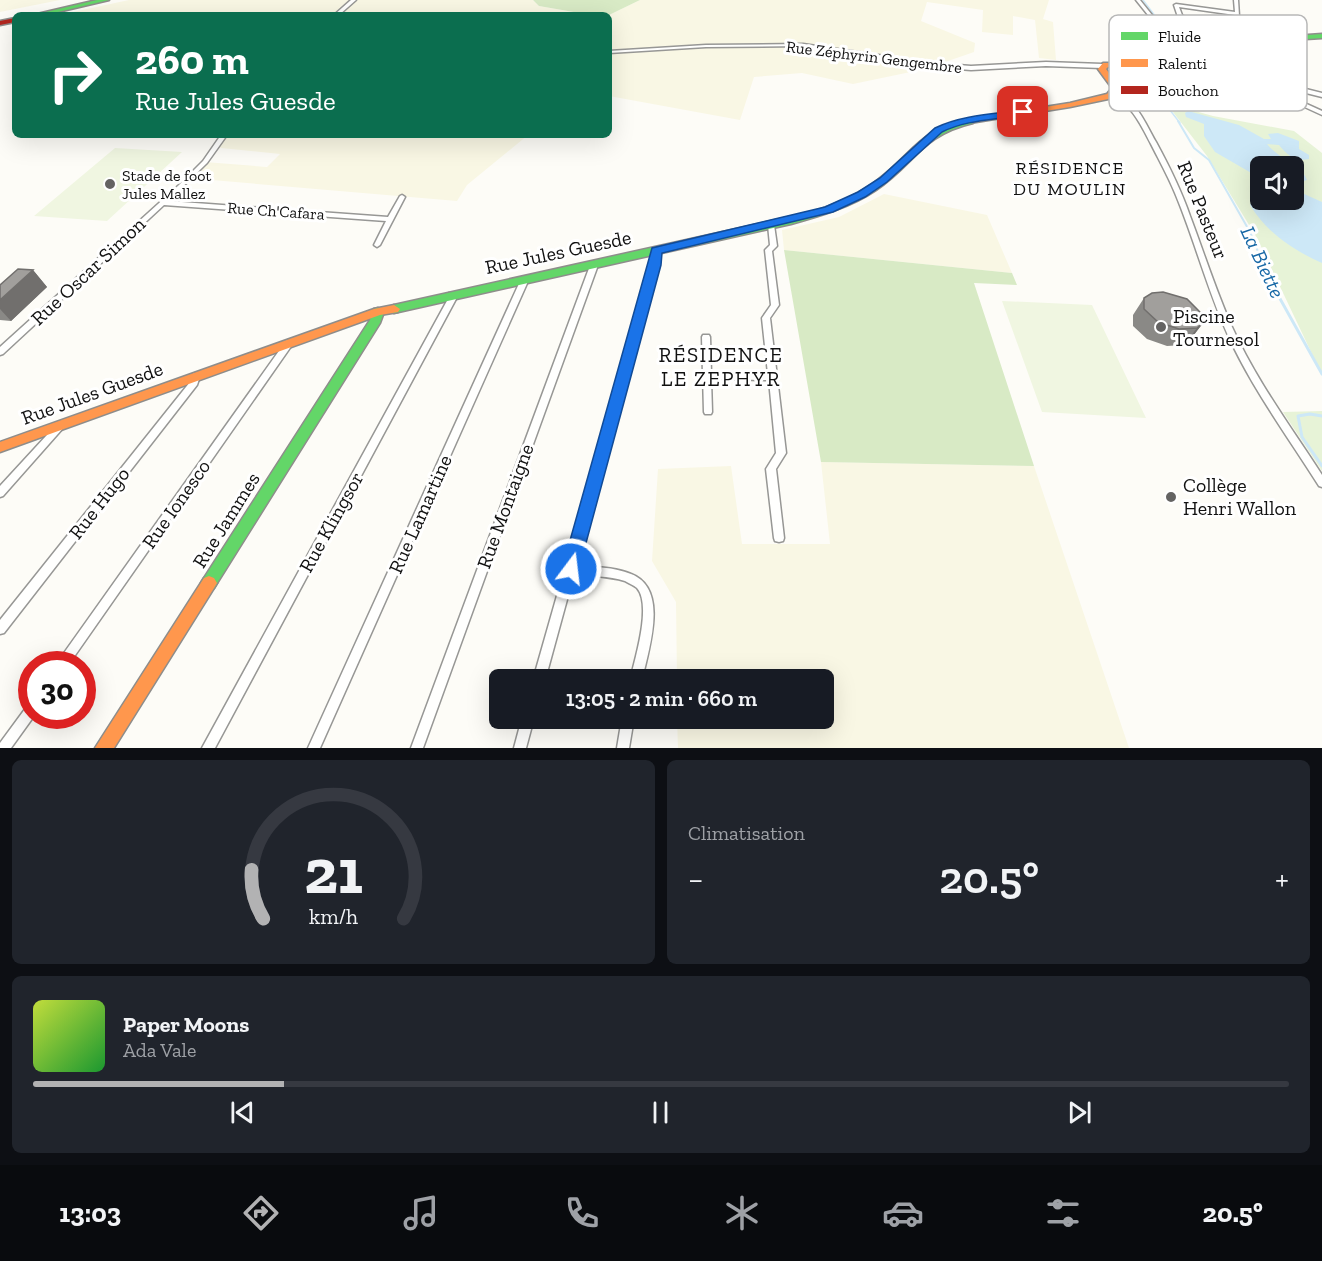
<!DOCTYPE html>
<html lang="fr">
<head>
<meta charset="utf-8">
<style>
	:root { --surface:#171b24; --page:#20242c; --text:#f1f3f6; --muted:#9ea1a6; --line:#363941; --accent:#b2b2b3 }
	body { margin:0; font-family:"Zilla Slab",serif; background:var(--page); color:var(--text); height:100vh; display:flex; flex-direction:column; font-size:22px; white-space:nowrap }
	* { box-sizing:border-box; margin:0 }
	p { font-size:20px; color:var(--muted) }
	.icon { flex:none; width:33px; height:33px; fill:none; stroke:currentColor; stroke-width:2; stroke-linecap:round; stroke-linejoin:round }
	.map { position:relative; height:748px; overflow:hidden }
	.side { display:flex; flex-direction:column; gap:12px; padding:12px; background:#0d0f14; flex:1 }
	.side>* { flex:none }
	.top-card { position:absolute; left:12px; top:12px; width:600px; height:126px; border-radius:9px; box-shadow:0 6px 24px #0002; background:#0b6e4f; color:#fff; overflow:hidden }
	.controls { position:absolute; left:1250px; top:156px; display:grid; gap:12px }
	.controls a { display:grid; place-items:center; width:54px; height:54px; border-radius:9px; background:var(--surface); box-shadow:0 6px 24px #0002; font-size:30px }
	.speed { position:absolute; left:18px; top:651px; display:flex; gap:12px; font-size:30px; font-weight:700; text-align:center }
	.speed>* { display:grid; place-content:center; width:78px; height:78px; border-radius:50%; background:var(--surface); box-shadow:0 6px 24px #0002; line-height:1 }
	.speed .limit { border:9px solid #d22; background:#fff; color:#111 }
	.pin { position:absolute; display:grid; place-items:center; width:51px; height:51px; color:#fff; margin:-26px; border-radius:12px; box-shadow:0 3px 9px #0006 }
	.me { position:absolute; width:66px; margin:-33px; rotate:15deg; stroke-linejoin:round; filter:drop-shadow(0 0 4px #0008) }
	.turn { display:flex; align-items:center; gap:21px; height:126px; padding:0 24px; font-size:27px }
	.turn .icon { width:78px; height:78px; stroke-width:2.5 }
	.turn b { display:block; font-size:42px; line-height:51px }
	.big { font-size:45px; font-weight:600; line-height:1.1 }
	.side .widget { flex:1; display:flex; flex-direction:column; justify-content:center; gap:9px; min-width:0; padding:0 21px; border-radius:9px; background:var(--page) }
	.side .dial { align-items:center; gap:0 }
	.dial svg { height:156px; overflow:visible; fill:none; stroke:var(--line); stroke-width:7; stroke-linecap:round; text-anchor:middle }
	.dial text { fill:var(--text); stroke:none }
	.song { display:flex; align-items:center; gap:18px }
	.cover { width:72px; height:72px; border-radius:9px; background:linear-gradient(135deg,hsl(70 70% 55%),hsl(130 70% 35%)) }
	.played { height:6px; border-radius:3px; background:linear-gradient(90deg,var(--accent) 20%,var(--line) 20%) }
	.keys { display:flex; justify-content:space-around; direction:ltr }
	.heat { display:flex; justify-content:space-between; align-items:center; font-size:33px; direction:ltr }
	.side .tiles { flex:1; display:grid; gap:12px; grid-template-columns:1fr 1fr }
	.widget:last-child { grid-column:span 2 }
	.trip { position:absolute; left:489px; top:669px; width:345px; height:60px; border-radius:9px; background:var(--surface); box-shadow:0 6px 24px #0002; font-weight:600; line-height:60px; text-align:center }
	.tabs { display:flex; height:96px; justify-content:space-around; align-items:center; background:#090b0e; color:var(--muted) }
	.tabs .icon { width:42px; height:42px }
	.tabs .selected { color:var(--accent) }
	.tabs b { font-size:27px; color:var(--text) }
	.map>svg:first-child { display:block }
	.farmland { fill:#f9f7e4 }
	.green { fill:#e7f3d7; fill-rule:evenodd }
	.forest { fill:#d8eac5 }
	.pitch { fill:#f0f6e1 }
	.water { fill:#cde8f7 }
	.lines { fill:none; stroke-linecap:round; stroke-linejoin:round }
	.stream-far2 { stroke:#cde8f7; stroke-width:1.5 }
	.stream-far1 { stroke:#cde8f7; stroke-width:2 }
	.stream { stroke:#cde8f7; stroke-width:3 }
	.street-casing { stroke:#979795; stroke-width:3 }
	.fast-casing { stroke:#8e8d8b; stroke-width:3 }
	.slow-casing { stroke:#8e8d8b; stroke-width:3 }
	.jam-casing { stroke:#8e8d8b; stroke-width:3 }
	.street { fill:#fffffe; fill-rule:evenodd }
	.fast { fill:#63d668; fill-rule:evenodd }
	.slow { fill:#ff974d; fill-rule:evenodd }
	.jam { fill:#b3261e; fill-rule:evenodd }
	.wall { fill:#8a8986 }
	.shaded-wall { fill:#716f6d }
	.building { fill:#a19f9c; stroke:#716f6d; stroke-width:1.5 }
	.route { fill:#1a73e8; stroke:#114b97; stroke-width:1.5 }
	.poi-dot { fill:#646362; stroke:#fff; stroke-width:2 }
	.labels { text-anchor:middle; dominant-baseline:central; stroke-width:6; stroke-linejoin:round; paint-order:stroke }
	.far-street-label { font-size:16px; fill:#111; stroke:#fff }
	.far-poi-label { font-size:16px; fill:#111; stroke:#fff; text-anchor:start }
	.far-neighbourhood-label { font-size:18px; letter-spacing:1.5px; fill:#111; stroke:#fff }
	.street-label { font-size:20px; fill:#111; stroke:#fff }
	.poi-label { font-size:20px; fill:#111; stroke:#fff; text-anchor:start }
	.water-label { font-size:21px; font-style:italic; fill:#1768a6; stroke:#fff }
	.neighbourhood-label { font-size:21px; letter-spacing:1.5px; fill:#111; stroke:#fff }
	.key { fill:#fff; stroke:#b8b8b8; stroke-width:1.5 }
	.key-label { font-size:16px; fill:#111 }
</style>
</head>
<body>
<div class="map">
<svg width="1322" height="748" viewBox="0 0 1322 748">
	<rect width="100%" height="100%" fill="#fdfcf7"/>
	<path class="farmland" d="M0,0h60l-60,12z
		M129,0h404l6,6 52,9h-532z
		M640,0h409l-6,19 10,3 3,38 -17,-2 -4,-38 -22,-4v19l-31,-3 1,-22 -56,-8 -6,19 54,22 -1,9 -49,17 -72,15 -51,-11 -48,4 -14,43 -131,-24v-81z
		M224,135h304l-61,50 -10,16 -269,-23 17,-16 62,5 13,-13 -59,-6 -4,-2z
		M884,194l103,21 25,58 -228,-23 -2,-20 57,-13z
		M821,462l213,4 95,282h-451l-1,-29 147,-1v-38l-147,-1 -1,-77 -24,-41 6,-92 73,-3 11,78h88z"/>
	<path class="green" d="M1166,103l47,13 81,15 28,22v222l-65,-137 -50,-82zM1260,166h33v34h-33z
		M1322,411v60l-39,-59z"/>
	<path class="forest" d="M533,0h107l-31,15h-18l-52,-9z
		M784,250l228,23 5,12 -43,-2 60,183 -213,-4z"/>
	<path class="pitch" d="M115,148l67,4 -75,69 -73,-5z
		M1002,301l90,4 54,113 -104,-6z"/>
	<path class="water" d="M1188,111l51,14 25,14h7l-3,-5 10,-1 21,8v8l10,6v4c-14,3 -22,-4 -30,-14l-12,-1c10,14 34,20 40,36l-14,4v-18h-33v12l-45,-26 -11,-16v-12l-18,-7 -1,-4z
		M1293,189l29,13v61c-29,-13 -55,-30 -72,-58l5,-9 5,-1v5h33z"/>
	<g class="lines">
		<path class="stream-far2" d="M1143,0l19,25
			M1159,70l-12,5 12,21 21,27"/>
		<path class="stream-far1" d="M1178,121l16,27 15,12 41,72 20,49"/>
		<path class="stream" d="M1269,279l53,95
			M1322,416l-12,-2 -12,2 4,21 20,29"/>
		<g class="street-casing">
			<path id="street" d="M351,0h5l-17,15h-5z
				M1136,0h4l24,30 17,32v1h-4l-17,-33z
				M1234,0h4l2,32 6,9v1h-4l-6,-10 -1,-17 -56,-8 3,8 12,8v1l-2,1 -14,-8 -4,-12 2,-1 59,8z
				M803,44l130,19 38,3 75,-4 56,2 3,2 -3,2 -56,-2 -75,4 -38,-3 -130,-21 -97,1 -97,6v-2l97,-6z
				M1221,61l24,7 27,19 30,1 20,5v4l-20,-5 -26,-2 46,21v4l-48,-22 -33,-23 -20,-7z
				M1112,93c22,1 34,32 44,49 13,24 25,48 34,74 14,37 26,75 42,111 24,53 59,100 90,148v12l-3,-1c-29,-46 -62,-91 -86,-140 -24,-49 -37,-103 -58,-153 -7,-17 -16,-33 -24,-49 -10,-19 -19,-39 -39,-49z
				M221,135h6l-20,28 -39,38 220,16 12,-21 2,-1 3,2 -25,48 -3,2 -3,-2 12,-24 -222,-16 -161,149 -3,1v-8l179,-162 24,-24z
				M771,223l3,2 3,21 -5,5 7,54 -9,13 16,135 -10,16 8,69 -1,3 -4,1 -4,-1 -1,-3 -8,-69 10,-16 -7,-73 -58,-1 1,33 -1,2h-6l-1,-2 -2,-75 1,-2h6l1,2 1,36 57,1 -6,-56 9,-13 -6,-55 5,-5 -2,-20z
				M654,249h4l1,2v14l-83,300c18,2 38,2 55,9 39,15 17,76 11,106h-12c5,-21 22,-75 7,-92 -3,-3 -9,-5 -12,-7 -16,-5 -35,-5 -51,-7l-29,106h-12l118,-415z
				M591,263h3l4,2 -175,483h-12z
				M522,277h6l1,2 -209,469h-12z
				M449,293h6l1,6 -241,449h-13l246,-449z
				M289,340l3,1 1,2 -1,2 -223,319h-11l1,-4 227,-319z
				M196,373l4,3 -3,9 -193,248 -4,1v-14l190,-238 3,-8z
				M61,422l3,1 1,2 -1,2 -61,69 -3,1v-11l58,-63z
				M32,703v13h2l-23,32h-11v-5l28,-38z
				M522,718h12l-8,30h-12z
				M622,718h12l-5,30h-12z"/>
		</g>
		<g class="fast-casing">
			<path id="fast" d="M97,0h12l-64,15h-12z
				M1322,34v4l-81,5 -20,22 -100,2 -4,-2 4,-2 98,-2 18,-21z
				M970,119h3v4c-52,12 -57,40 -97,67 -25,17 -56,26 -85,34l-397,89 -6,-4 6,-4 418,-93c24,-8 47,-17 67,-33 36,-28 41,-50 91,-60z
				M378,308l6,4 -4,11 -166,265 -5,2 -5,-2 -3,-5 3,-5 166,-258 4,-11z"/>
		</g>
		<g class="slow-casing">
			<path id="slow" d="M1103,63h18l4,2 -4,2h-13l-2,2 14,19 -7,10 -43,9 -100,16 -4,-2 4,-2 100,-16 37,-9 5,-6 -14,-19z
				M394,305l6,4 -2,3 -18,3 -380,137v-10l374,-133z
				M209,576l5,2 3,5 -3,5 -100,160h-19l109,-170z"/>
		</g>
		<g class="jam-casing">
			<path id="jam" d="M15,18v4l-15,3v-4z"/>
		</g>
		<use href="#street" class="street"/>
		<use href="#fast" class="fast"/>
		<use href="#slow" class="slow"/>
		<use href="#jam" class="jam"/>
	</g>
	<path class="wall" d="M1238,55l19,12 -9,15 -11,-1 -8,-11z
		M33,270l14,17 -36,34 -11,-1v-35z
		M1144,298l59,25 -13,17 -6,5 -17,1 -20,-7 -14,-13v-11z"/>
	<path class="shaded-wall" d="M33,270l14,17 -36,34 -11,-12v-9z
		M1203,323l-13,17 -6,5 13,-17z"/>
	<path class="building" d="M18,269l15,1 -33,30v-15z
		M1163,292l24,7 15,15 1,9 -6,5 -18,1 -21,-7 -14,-13v-11l8,-5z"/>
	<path class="route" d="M1023,110l4,2 -1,2c-28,6 -58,5 -84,18l-55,50 -22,15 -32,15 -171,41 -1,12 -82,304 -2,5 -6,2 -6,-2 -3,-5 90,-321 173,-41 33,-15 22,-14 55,-50c27,-13 59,-14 88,-18z"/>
	<g class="poi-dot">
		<circle cx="110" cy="184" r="6"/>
		<circle cx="1161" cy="327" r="6"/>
		<circle cx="1171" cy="497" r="6"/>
	</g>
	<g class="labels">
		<g class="far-street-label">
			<text transform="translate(874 57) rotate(7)">Rue Zéphyrin Gengembre</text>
			<text transform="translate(276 211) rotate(4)">Rue Ch'Cafara</text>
		</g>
		<g class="far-poi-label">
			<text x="122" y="175">Stade de foot<tspan x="122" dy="18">Jules Mallez</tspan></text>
		</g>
		<g class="far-neighbourhood-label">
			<text x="1070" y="168">RÉSIDENCE<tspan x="1070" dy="21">DU MOULIN</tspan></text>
		</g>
		<g class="street-label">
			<text transform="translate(1203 210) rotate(68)">Rue Pasteur</text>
			<text transform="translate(558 252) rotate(-12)">Rue Jules Guesde</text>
			<text transform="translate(88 271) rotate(-43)">Rue Oscar Simon</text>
			<text transform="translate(92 393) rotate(-20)">Rue Jules Guesde</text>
			<text transform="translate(99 503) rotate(-52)">Rue Hugo</text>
			<text transform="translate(176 504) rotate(-55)">Rue Ionesco</text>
			<text transform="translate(505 506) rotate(-70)">Rue Montaigne</text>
			<text transform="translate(420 514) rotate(-66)">Rue Lamartine</text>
			<text transform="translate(226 520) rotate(-58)">Rue Jammes</text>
			<text transform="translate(331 522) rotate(-61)">Rue Klingsor</text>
		</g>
		<g class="poi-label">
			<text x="1173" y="316">Piscine<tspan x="1173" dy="23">Tournesol</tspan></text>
			<text x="1183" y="485">Collège<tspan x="1183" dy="23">Henri Wallon</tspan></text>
		</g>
		<g class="water-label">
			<text transform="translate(1263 262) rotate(65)">La Biette</text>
		</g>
		<g class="neighbourhood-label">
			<text x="721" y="354">RÉSIDENCE<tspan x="721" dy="24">LE ZEPHYR</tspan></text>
		</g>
	</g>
	<rect x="1109" y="15" width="198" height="96" rx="9" class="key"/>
	<rect x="1121" y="32" width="27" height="8" fill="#63d668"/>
	<rect x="1121" y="59" width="27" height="8" fill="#ff974d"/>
	<rect x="1121" y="86" width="27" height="8" fill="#b3261e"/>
	<g class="key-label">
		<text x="1158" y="42">Fluide</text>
		<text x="1158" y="69">Ralenti</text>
		<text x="1158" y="96">Bouchon</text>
	</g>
</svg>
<div class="controls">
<a><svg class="icon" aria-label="sound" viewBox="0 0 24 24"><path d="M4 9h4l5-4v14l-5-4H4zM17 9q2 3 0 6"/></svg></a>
</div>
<div class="speed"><div class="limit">30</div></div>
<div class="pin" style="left:1023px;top:112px;background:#d93025"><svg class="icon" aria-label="arrive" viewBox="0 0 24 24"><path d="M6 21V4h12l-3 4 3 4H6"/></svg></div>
<svg class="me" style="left:571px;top:569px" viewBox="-20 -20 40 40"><circle r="17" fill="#1a73e8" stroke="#fff" stroke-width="3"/><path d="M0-11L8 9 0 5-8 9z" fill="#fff"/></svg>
<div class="trip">13:05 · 2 min · 660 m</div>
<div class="top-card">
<div class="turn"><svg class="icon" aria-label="right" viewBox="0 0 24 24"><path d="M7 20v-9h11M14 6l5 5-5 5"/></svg><div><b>260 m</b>Rue Jules Guesde</div></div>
</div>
</div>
<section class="side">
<div class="tiles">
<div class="widget dial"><svg viewBox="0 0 100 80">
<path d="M14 69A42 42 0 1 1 86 69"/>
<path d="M14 69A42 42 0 0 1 8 44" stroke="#b2b2b3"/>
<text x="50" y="56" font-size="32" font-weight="700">21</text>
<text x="50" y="72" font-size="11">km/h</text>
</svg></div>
<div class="widget"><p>Climatisation</p>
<div class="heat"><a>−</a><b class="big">20.5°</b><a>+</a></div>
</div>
<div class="widget">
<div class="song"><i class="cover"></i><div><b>Paper Moons</b><p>Ada Vale</p></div></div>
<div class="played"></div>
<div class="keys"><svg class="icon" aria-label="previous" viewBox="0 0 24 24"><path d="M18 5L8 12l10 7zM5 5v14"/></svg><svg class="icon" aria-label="pause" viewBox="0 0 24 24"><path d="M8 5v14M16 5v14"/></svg><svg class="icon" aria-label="next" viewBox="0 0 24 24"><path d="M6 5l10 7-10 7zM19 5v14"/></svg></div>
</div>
</div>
</section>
<nav class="tabs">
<b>13:03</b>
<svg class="icon selected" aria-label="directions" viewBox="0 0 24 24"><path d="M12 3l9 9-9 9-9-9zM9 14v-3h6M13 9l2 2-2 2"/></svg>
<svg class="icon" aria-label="music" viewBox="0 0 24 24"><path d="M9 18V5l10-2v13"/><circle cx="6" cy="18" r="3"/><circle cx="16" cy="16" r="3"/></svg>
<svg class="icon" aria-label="phone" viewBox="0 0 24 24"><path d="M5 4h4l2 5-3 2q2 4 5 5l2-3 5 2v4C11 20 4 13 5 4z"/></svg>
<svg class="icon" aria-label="climate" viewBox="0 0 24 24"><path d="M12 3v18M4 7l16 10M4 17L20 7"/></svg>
<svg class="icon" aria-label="car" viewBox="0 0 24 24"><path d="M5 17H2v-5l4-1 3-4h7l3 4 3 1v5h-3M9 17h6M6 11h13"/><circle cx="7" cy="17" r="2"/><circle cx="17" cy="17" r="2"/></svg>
<svg class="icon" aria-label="filters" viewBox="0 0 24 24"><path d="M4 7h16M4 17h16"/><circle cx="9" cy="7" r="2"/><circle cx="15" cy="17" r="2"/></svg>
<b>20.5°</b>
</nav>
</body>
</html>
